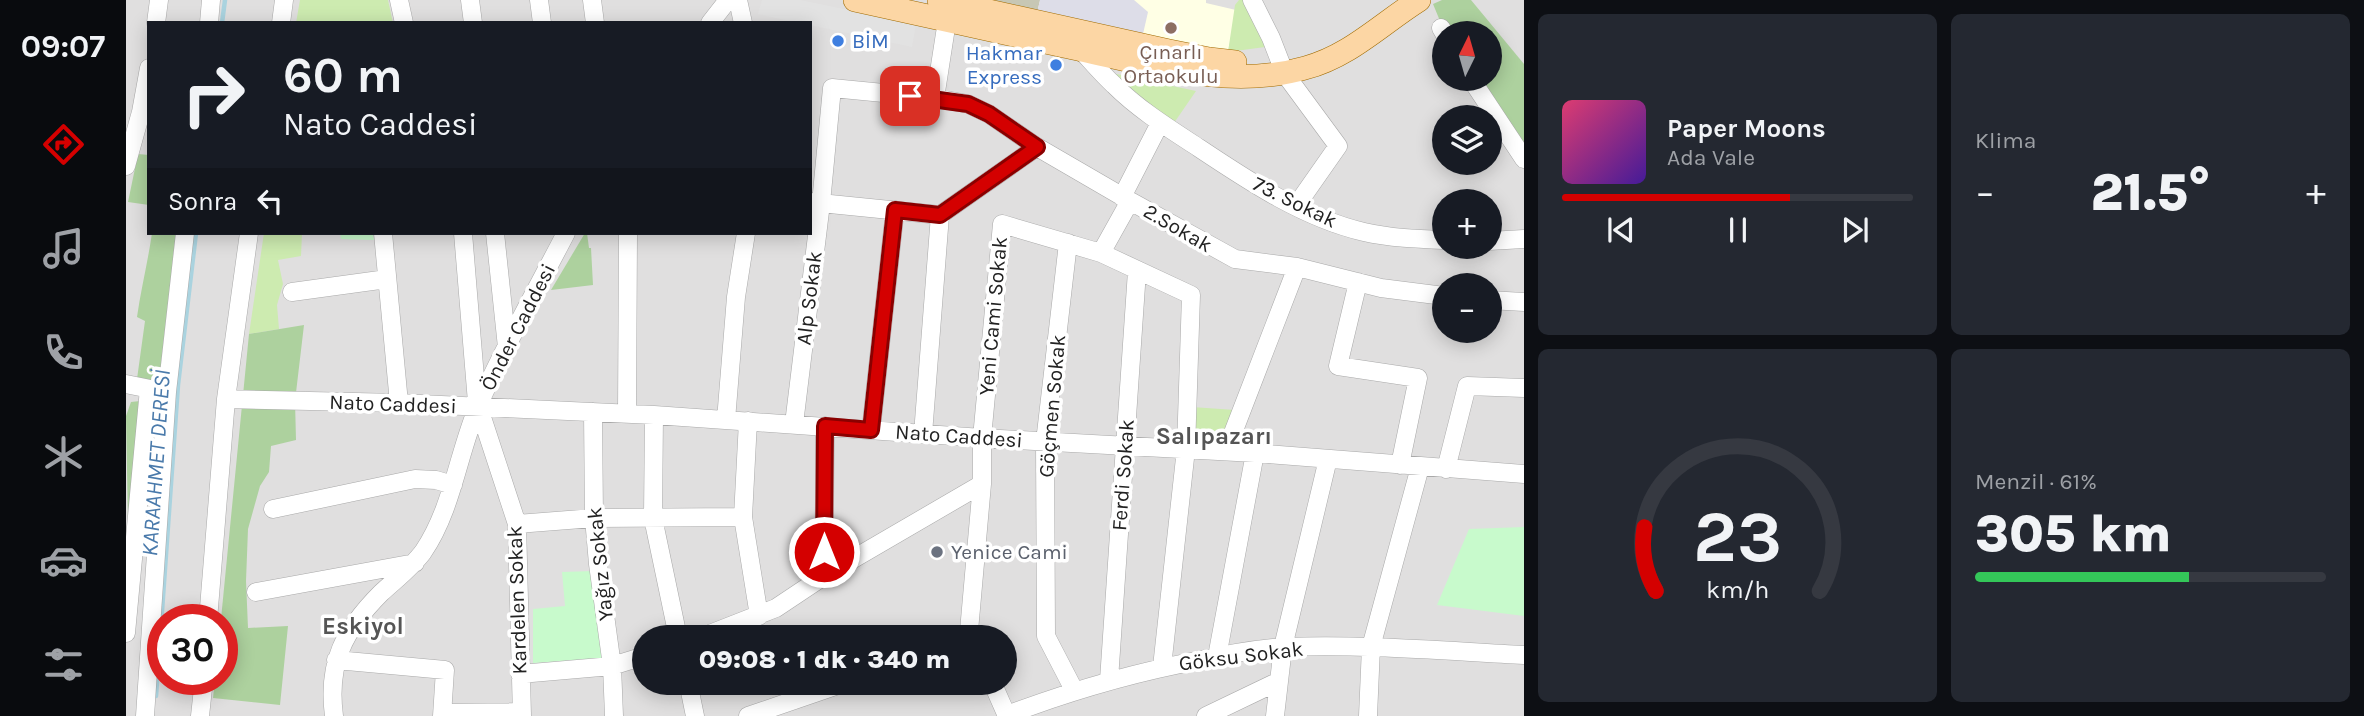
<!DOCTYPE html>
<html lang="tr">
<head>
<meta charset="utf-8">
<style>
	:root { --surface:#171b24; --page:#242831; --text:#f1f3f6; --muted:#9ea1a6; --line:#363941; --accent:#d40000 }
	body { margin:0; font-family:Karla,sans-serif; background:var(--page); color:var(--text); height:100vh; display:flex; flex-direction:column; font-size:26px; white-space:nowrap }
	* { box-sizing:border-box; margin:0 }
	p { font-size:23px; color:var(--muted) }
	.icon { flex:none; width:38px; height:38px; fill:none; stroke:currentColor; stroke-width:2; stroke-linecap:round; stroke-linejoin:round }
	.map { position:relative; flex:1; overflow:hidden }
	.panel { display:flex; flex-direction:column; gap:14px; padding:14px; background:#0d0f14; width:840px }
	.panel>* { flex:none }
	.hud { position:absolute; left:21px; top:21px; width:665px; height:214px; border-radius:0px; box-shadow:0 4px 18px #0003; background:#171b24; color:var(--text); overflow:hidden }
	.needle { width:46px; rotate:5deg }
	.fabs { position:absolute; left:1306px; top:21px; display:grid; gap:14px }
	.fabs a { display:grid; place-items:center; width:70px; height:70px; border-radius:50%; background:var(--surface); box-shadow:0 4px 18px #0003; font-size:35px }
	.speed { position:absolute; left:21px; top:604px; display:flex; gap:14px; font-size:35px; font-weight:700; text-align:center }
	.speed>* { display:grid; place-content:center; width:91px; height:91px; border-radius:50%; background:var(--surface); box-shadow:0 4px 18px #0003; line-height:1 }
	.speed .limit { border:10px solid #d22; background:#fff; color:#111 }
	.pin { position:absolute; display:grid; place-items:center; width:60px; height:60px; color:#fff; margin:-30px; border-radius:14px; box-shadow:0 4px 10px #0006 }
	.me { position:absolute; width:77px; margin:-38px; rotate:0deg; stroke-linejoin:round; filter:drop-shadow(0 0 5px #0008) }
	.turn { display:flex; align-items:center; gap:24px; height:147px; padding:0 21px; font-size:32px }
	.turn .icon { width:91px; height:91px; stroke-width:2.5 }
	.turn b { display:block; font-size:49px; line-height:60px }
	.then { display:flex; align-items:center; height:66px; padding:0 21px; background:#0003; gap:14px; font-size:26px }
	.big { font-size:52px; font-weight:800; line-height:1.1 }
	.panel .card { flex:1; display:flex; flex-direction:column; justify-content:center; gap:10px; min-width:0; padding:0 24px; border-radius:10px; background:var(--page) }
	.panel .dial { align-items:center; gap:0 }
	.dial svg { height:182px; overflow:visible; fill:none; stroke:var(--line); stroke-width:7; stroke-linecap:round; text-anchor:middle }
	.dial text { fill:var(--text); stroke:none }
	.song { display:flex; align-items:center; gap:21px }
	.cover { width:84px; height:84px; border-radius:10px; background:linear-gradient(135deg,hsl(340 70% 55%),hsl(260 70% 35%)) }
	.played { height:7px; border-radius:4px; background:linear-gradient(90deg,var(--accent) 65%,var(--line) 65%) }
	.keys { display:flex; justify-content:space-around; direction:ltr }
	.heat { display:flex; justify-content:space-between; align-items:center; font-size:38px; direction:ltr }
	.charge { height:10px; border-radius:5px; background:linear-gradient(90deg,#34c759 61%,var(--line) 0) }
	.panel .tiles { flex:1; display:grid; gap:14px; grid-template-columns:repeat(2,1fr) }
	.trip { position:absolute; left:506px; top:625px; width:385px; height:70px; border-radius:35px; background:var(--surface); box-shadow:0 4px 18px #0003; font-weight:800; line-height:70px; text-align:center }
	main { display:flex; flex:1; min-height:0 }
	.menu { display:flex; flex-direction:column; width:126px; justify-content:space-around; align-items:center; background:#090b0e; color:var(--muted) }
	.menu .icon { width:49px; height:49px }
	.menu .current { color:var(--accent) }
	.menu b { font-size:32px; color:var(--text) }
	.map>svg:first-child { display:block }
	.residential { fill:#e0dfdf; fill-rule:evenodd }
	.education { fill:#ffffe5 }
	.construction { fill:#c7c7b4 }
	.grass { fill:#cdebb0 }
	.forest { fill:#add19e }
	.park { fill:#c8facc }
	.parking { fill:#e2e2e2 }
	.plaza { fill:#dddde8 }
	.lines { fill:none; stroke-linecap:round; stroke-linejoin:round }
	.stream { stroke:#aad3df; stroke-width:4.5 }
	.minor-casing { stroke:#a9a9a9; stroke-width:19 }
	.major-casing { stroke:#a06b00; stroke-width:24 }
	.minor { stroke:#fff; stroke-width:18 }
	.major { stroke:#fcd6a4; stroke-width:23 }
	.route-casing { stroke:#8a0000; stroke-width:18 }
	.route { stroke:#d40000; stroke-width:12 }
	.education-dot { fill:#8d6e63; stroke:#fff; stroke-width:2.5 }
	.shop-dot { fill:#3f7fe0; stroke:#fff; stroke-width:2.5 }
	.worship-dot { fill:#6b7280; stroke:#fff; stroke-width:2.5 }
	.labels { text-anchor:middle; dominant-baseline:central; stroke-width:7; stroke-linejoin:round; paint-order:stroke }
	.shop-label { font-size:21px; fill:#366cbe; stroke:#fff; text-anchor:start }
	.education-label { font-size:21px; fill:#785e54; stroke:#fff }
	.street-label { font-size:21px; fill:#222; stroke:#fff }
	.worship-label { font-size:21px; fill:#5b616d; stroke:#fff; text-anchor:start }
	.water-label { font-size:23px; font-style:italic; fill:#4a7aab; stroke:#fff }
	.quarter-label { font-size:24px; font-weight:bold; fill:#555; stroke:#fff }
</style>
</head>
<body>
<main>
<nav class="menu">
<b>09:07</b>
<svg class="icon current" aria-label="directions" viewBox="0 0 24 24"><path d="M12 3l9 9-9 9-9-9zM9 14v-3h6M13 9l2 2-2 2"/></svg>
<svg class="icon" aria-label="music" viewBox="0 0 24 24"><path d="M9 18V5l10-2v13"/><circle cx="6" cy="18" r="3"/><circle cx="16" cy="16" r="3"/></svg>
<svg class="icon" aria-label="phone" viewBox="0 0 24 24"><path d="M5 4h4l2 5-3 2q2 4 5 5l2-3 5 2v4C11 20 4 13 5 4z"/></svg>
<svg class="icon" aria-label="climate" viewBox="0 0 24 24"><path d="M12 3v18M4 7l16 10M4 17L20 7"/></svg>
<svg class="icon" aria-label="car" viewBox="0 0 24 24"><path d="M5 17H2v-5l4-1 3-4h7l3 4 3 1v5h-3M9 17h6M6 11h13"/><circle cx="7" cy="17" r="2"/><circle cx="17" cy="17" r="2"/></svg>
<svg class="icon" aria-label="filters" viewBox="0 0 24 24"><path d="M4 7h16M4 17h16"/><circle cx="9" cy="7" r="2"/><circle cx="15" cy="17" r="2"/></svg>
</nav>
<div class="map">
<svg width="1398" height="716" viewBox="0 0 1398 716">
	<rect width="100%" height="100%" fill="#f2efe9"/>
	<path class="residential" d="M0,0h1398v716h-1398zM23,23h661v210h-661zM1318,33h45v46h-45zM1318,117h45v46h-45zM1318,201h45v46h-45zM1318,285h45v46h-45zM37,620h59v59h-59zM518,637h360v45h-360z"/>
	<path class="education" d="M914,0h166v3l30,7 -8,42 -191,-39z"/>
	<path class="construction" d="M847,0h67l-3,13z"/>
	<path class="grass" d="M174,0h88l5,23h-97z
		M1113,0h6l20,47 -37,5 7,-47z
		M981,72l89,19 -22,32z
		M138,233h38l-1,23 -23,4 5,24 -6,21 2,24 -30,5z
		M1066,407l43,3 -10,33 -35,-2z"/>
	<path class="forest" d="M1316,0h29l53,64v93l-52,-78h17v-46h-44l-12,-29z
		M12,154l11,1v50l-21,-3z
		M26,233h24l-17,149 -22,-3 8,-58 -8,-4c4,-28 11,-56 15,-84z
		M459,233h2l2,15h2l2,37 -42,5z
		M178,325l-9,76 1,39 -25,6 -2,26 -9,14 -12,43 -2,52 2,47 40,-2 -8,79 -67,-7 2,-19h7v-59l-1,-1 28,-285z
		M14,401l-12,123 -2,-108 5,-14z"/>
	<path class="park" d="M214,233h33l1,7 -33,-1z
		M1398,527v89l-87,-11 32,-76z
		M467,571l11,87 -71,5v-54l32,-3 -3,-34z"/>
	<path class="parking" d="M636,0h38l116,24 -4,23 -102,-22v-2h-11l-41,-9z"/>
	<path class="plaza" d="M914,0h94l14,12 -5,22 -106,-21z"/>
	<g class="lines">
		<path class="stream" d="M96,23l3,-23
			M30,696l22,-311 18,-152"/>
		<g class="minor-casing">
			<path id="minor" d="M273,0l5,23
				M344,0l3,23
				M413,0l3,23
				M466,0l3,23
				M612,0l5,23
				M1126,0l19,38 14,36 53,72 -42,60
				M30,23l3,-23
				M83,23l2,-23
				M155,23l3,-23
				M584,23l18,-23
				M1315,28l3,5
				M955,50c11,12 21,24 33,35 25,25 56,44 85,63 51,34 105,70 165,84 26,6 53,7 80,8
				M1345,79l53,80
				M809,98l14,-90
				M0,166l15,-54 8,-44
				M996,197l38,-74
				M684,202l130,13 97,-68
				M257,233l16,170
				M337,233l14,169 40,122 5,192
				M369,233l12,114
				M1363,241l35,-2
				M942,243l-23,199 1,194 28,54
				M975,253l29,-52
				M1232,282l-20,84 80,12 -18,87
				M166,292l95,-13
				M1363,300l35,2
				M0,384l34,7
				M100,399l173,4 255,12 328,23 273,15 269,21
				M467,412l1,106 4,46 14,102 2,50
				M501,414l1,-181
				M528,415l-1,103 25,119
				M600,420l10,-123 10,-64
				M622,421l-5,96 16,99
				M668,424l27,-221 11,-115 103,10 33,6 21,10 48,33 93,54 105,58 62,8 84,21 63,8
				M745,430l24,-220
				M797,434l17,-219
				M1100,451l71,-184
				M1320,469l21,-83 57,2
				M147,509l142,-30 21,1 17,5
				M391,524l77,-6 149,-1
				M698,576l1,-150
				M130,592l159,-29
				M82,620l18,-221 23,-166
				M0,633l23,-244
				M576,637l74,-29 48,-32 158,-92
				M846,637l-3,-6 13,-147v-46l20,-214 99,29 90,42 -5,154 -24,218
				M1091,657l38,-204
				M210,660l109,10 -3,46
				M394,674l92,-8 32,-10
				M983,680l28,-409
				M562,682l7,34
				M866,682l15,34
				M317,713l79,-1
				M881,715c66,-25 124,-42 194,-55 27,-6 56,-11 84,-13 79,-3 160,4 239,8
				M19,716l22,-324 18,-159
				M74,716l4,-37
				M208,716c-7,-53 10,-86 47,-123 14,-13 30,-25 42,-41 30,-44 35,-100 56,-148 26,-59 58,-115 87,-171
				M622,716l99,-34
				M1080,716l73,-35
				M1149,716l8,-69 45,-188
				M1242,716l3,-69 49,-180"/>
		</g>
		<g class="major-casing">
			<path id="major" d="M729,0c70,15 139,31 209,46 78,16 162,45 241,22 45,-12 76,-44 114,-68
				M813,0l230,51 40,8 26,3"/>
		</g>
		<use href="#minor" class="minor"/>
		<use href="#major" class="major"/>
	</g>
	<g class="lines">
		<g class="route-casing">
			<path id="route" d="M698,552l1,-126 46,4 24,-220 45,5 97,-68 -48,-33 -21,-10 -58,-8"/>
		</g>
		<use href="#route" class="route"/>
	</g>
	<circle class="education-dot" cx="1045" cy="28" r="7"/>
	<g class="shop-dot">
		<circle cx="712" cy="41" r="7"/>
		<circle cx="930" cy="65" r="7"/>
	</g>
	<circle class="worship-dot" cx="811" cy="552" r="7"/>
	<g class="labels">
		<g class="shop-label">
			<text x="726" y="41">BİM</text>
			<text x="916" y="53" text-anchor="end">Hakmar<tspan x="916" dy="24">Express</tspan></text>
		</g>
		<g class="education-label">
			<text x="1045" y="52">Çınarlı<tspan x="1045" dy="24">Ortaokulu</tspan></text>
		</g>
		<g class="street-label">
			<text transform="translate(1169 202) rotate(26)">73. Sokak</text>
			<text transform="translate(1052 228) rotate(30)">2.Sokak</text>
			<text transform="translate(683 298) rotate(-83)">Alp Sokak</text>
			<text transform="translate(867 316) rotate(-85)">Yeni Cami Sokak</text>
			<text transform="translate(392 327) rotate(-63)">Önder Caddesi</text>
			<text transform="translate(267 404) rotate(2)">Nato Caddesi</text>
			<text transform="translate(926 406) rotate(-85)">Göçmen Sokak</text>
			<text transform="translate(833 436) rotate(4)">Nato Caddesi</text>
			<text transform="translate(997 475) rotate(-86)">Ferdi Sokak</text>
			<text transform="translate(474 564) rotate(-96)">Yağız Sokak</text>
			<text transform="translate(391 600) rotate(-92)">Kardelen Sokak</text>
			<text transform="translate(1115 656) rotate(-7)">Göksu Sokak</text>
		</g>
		<g class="worship-label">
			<text x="825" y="552">Yenice Cami</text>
		</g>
		<g class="water-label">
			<text transform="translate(30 463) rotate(-86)">KARAAHMET DERESİ</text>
		</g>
		<g class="quarter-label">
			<text x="1088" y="436">Salıpazarı</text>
			<text x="237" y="626">Eskiyol</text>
		</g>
	</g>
</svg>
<div class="fabs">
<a><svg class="needle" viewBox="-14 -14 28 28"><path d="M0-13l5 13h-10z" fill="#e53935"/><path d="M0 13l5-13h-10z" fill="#9ea1a6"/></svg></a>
<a><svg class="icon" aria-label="layers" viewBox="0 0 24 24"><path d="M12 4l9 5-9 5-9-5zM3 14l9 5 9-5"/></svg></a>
<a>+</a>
<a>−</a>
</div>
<div class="speed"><div class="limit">30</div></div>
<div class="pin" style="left:784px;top:96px;background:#d93025"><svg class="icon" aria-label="arrive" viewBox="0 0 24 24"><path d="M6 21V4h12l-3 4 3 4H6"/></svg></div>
<svg class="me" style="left:698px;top:552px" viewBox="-20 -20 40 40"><circle r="17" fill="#d40000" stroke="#fff" stroke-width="3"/><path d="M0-11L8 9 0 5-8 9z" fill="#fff"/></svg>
<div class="trip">09:08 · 1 dk · 340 m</div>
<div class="hud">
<div class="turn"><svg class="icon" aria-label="right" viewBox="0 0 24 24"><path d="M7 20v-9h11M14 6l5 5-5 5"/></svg><div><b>60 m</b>Nato Caddesi</div></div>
<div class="then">Sonra<svg class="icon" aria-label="left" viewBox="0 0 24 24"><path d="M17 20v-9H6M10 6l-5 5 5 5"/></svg></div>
</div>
</div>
<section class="panel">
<div class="tiles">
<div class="card">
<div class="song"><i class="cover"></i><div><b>Paper Moons</b><p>Ada Vale</p></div></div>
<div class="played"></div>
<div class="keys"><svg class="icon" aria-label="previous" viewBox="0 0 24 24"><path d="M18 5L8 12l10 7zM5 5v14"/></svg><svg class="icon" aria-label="pause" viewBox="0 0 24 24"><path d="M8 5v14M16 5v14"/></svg><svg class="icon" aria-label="next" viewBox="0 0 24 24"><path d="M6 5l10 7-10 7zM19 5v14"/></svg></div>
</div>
<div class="card"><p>Klima</p>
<div class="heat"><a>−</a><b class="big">21.5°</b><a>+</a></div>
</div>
<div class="card dial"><svg viewBox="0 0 100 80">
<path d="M14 69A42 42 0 1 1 86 69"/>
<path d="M14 69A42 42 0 0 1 9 41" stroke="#d40000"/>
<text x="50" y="56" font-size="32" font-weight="700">23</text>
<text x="50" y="72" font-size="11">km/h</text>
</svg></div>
<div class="card"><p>Menzil · 61%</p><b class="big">305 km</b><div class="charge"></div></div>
</div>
</section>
</main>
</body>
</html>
